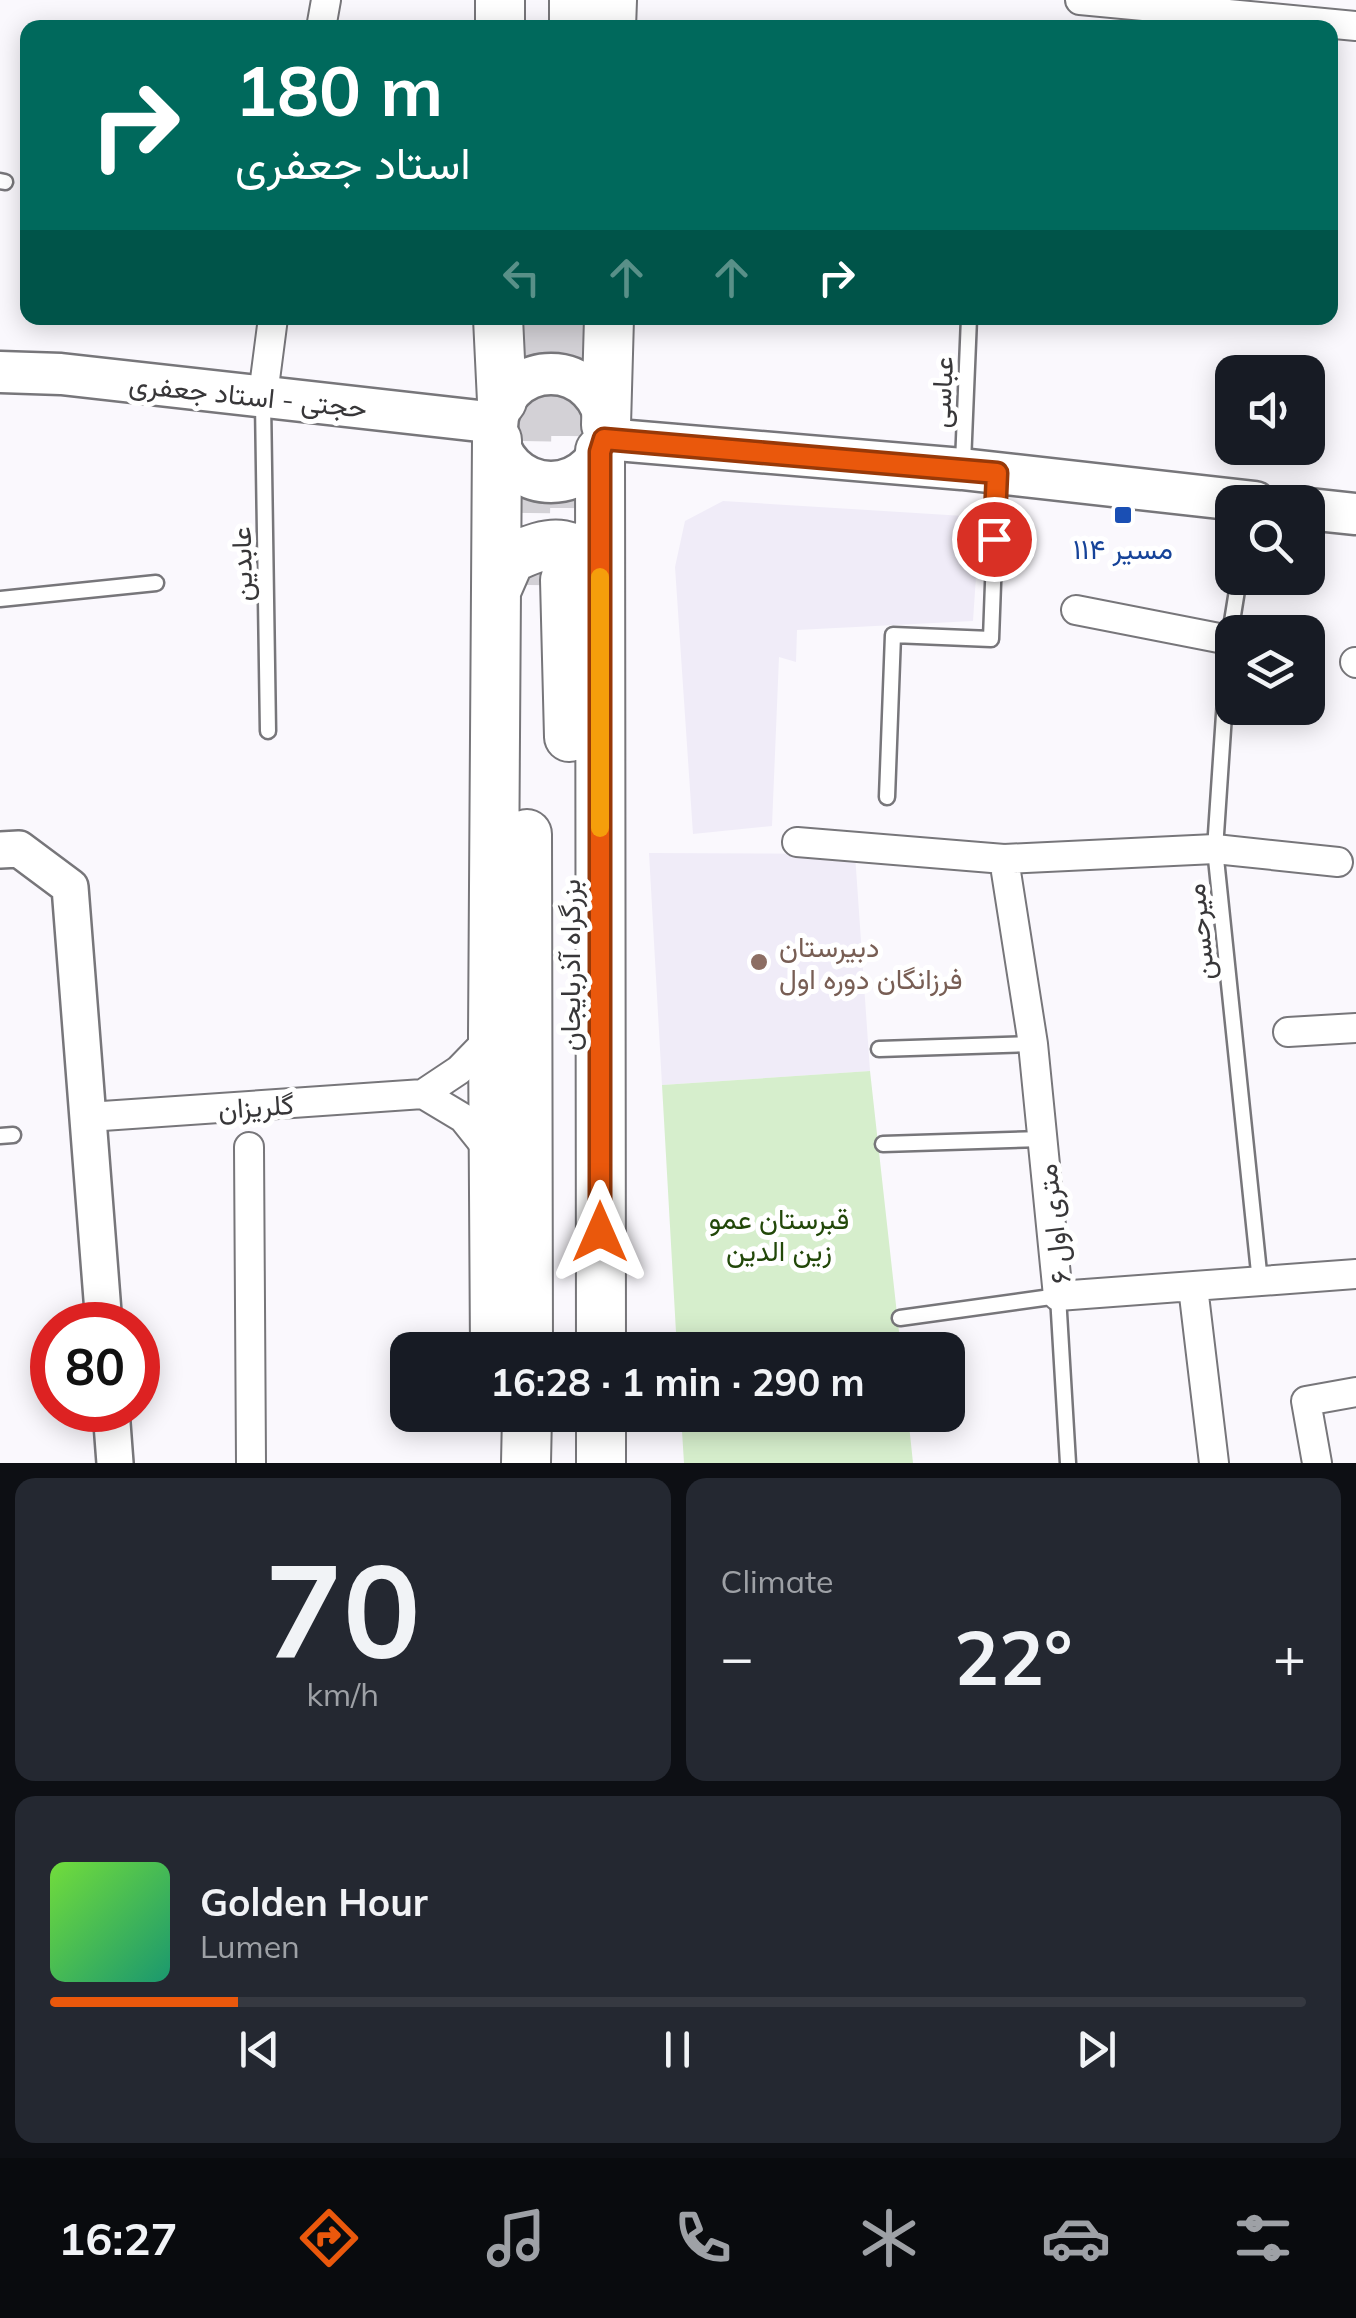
<!DOCTYPE html>
<html lang="en">
<head>
<meta charset="utf-8">
<style>
	:root { --surface:#171b24; --page:#242831; --text:#f1f3f6; --muted:#9ea1a6; --line:#363941; --accent:#ea580c }
	body { margin:0; font-family:Mulish,Vazirmatn,sans-serif; background:var(--page); color:var(--text); height:100vh; display:flex; flex-direction:column; font-size:38px; white-space:nowrap }
	* { box-sizing:border-box; margin:0 }
	p { font-size:32px; color:var(--muted) }
	.icon { flex:none; width:55px; height:55px; fill:none; stroke:currentColor; stroke-width:2; stroke-linecap:round; stroke-linejoin:round }
	.map { position:relative; height:1463px; overflow:hidden }
	.sheet { display:flex; flex-direction:column; gap:15px; padding:15px; background:#0d0f14; flex:1 }
	.sheet>* { flex:none }
	.banner { position:absolute; left:20px; top:20px; width:1318px; height:305px; border-radius:20px; box-shadow:0 5px 25px #0003; background:#00695c; color:#fff; overflow:hidden }
	.buttons { position:absolute; left:1215px; top:355px; display:grid; gap:20px }
	.buttons a { display:grid; place-items:center; width:110px; height:110px; border-radius:20px; background:var(--surface); box-shadow:0 5px 25px #0003; font-size:50px }
	.speed { position:absolute; left:30px; top:1302px; display:flex; gap:20px; font-size:50px; font-weight:700; text-align:center }
	.speed>* { display:grid; place-content:center; width:130px; height:130px; border-radius:50%; background:var(--surface); box-shadow:0 5px 25px #0003; line-height:1 }
	.speed .limit { border:15px solid #d22; background:#fff; color:#111 }
	.pin { position:absolute; display:grid; place-items:center; width:85px; height:85px; color:#fff; margin:-42px; border:5px solid #fff; border-radius:50%; box-shadow:0 2px 10px #0007 }
	.me { position:absolute; width:110px; margin:-55px; rotate:0deg; stroke-linejoin:round; filter:drop-shadow(0 0 8px #0008) }
	.turn { display:flex; align-items:center; gap:35px; height:210px; padding:0 50px; font-size:45px }
	.turn .icon { width:130px; height:130px; stroke-width:2.5 }
	.turn b { display:block; font-size:70px; line-height:85px }
	.lanes { display:flex; align-items:center; height:95px; padding:0 50px; background:#0003; justify-content:center; gap:50px; direction:ltr }
	.lanes .off { opacity:.35 }
	.big { font-size:75px; font-weight:700; line-height:1.1 }
	.sheet .widget { flex:1; display:flex; flex-direction:column; justify-content:center; gap:15px; min-width:0; padding:0 35px; border-radius:20px; background:var(--page) }
	.sheet .dial { align-items:center; gap:0 }
	.dial b { font-size:130px; line-height:1 }
	.song { display:flex; align-items:center; gap:30px }
	.cover { width:120px; height:120px; border-radius:15px; background:linear-gradient(135deg,hsl(100 70% 55%),hsl(160 70% 35%)) }
	.played { height:10px; border-radius:5px; background:linear-gradient(90deg,var(--accent) 15%,var(--line) 15%) }
	.keys { display:flex; justify-content:space-around; direction:ltr }
	.heat { display:flex; justify-content:space-between; align-items:center; font-size:55px; direction:ltr }
	.sheet .tiles { flex:1; display:grid; gap:15px; grid-template-columns:1fr 1fr }
	.widget:last-child { grid-column:span 2 }
	.trip { position:absolute; left:390px; top:1332px; width:575px; height:100px; border-radius:20px; background:var(--surface); box-shadow:0 5px 25px #0003; font-weight:700; line-height:100px; text-align:center }
	.dock { display:flex; height:160px; justify-content:space-around; align-items:center; background:#090b0e; color:var(--muted) }
	.dock .icon { width:70px; height:70px }
	.dock .selected { color:var(--accent) }
	.dock b { font-size:45px; color:var(--text) }
	.map>svg:first-child { display:block }
	.built { fill:#f0ecf8 }
	.green { fill:#d6eecc }
	.lines { fill:none; stroke-linecap:round; stroke-linejoin:round }
	.trunk-tunnel { stroke:#d3d1d6; stroke-width:48; stroke-dasharray:48 24; stroke-linecap:butt }
	.service-casing { stroke:#77767a; stroke-width:19 }
	.minor-casing { stroke:#77767a; stroke-width:32 }
	.tertiary-casing { stroke:#77767a; stroke-width:40 }
	.secondary-casing { stroke:#77767a; stroke-width:45 }
	.trunk-casing { stroke:#77767a; stroke-width:52 }
	.service { stroke:#fff; stroke-width:14 }
	.minor { stroke:#fff; stroke-width:28 }
	.tertiary { stroke:#fff; stroke-width:35 }
	.secondary { stroke:#fff; stroke-width:40 }
	.trunk { stroke:#fff; stroke-width:48 }
	.route-casing { stroke:#983908; stroke-width:25 }
	.route { stroke:#ea580c; stroke-width:18 }
	.slow { stroke:#f59e0b; stroke-width:18 }
	.transit-dot { fill:#1a4fb4; stroke:#fff; stroke-width:4 }
	.education-dot { fill:#8d6e63; stroke:#fff; stroke-width:4 }
	.labels { text-anchor:middle; dominant-baseline:central; stroke-width:10; stroke-linejoin:round; paint-order:stroke }
	.street-label { font-size:28px; fill:#383739; stroke:#fff }
	.transit-label { font-size:28px; fill:#164399; stroke:#fff }
	.education-label { font-size:28px; fill:#785e54; stroke:#fff; text-anchor:start }
	.park-label { font-size:28px; fill:#224809; stroke:#fff }
</style>
</head>
<body>
<div class="map">
<svg width="1356" height="1463" viewBox="0 0 1356 1463">
	<rect width="100%" height="100%" fill="#faf8fd"/>
	<path class="built" d="M723,501l257,16 -7,104 -176,9 -1,32 -17,-5 -7,169 -79,8 -18,-267 10,-46z
		M649,853l206,1 15,217 -208,14z"/>
	<path class="green" d="M870,1071l31,279h-224l-15,-265z
		M681,1415h227l5,48h-229z"/>
	<g class="lines">
		<path class="trunk-tunnel" d="M565,580l3,-262
			M525,585l4,-267"/>
		<g class="service-casing">
			<path id="service" d="M0,181l5,1
				M263,402l5,329
				M963,463l6,-145
				M1239,578l-10,62 -14,209 45,433
				M0,599l156,-16
				M887,797l6,-162 98,4 6,-165
				M879,1049l154,-5
				M0,1136l13,-1
				M883,1144l160,-5
				M900,1318l158,-22 10,167"/>
		</g>
		<g class="minor-casing">
			<path id="minor" d="M1080,0l276,26
				M321,28l5,-28
				M263,395l10,-77
				M1076,610l153,30
				M1355,662l1,1
				M797,842l207,17 211,-10 123,13
				M1004,859l29,185 25,252 298,-22
				M1288,1032l68,-4
				M88,1117l335,-23
				M249,1147l2,316
				M491,1153l-28,-35 -40,-24 36,-24 34,-35
				M1193,1287l21,176
				M1317,1463l-11,-62 50,-9"/>
		</g>
		<g class="tertiary-casing">
			<path id="tertiary" d="M0,850l19,-1 51,38 34,438
				M111,1410l4,53"/>
		</g>
		<g class="secondary-casing">
			<path id="secondary" d="M0,372l61,2 436,49
				M497 428a54 54 0 1 1 108 0a54 54 0 1 1-108 0Z
				M605,439l357,30 293,33
				M1308,509l48,5"/>
		</g>
		<g class="trunk-casing">
			<path id="trunk" d="M500,28v-28
				M574,28v-28
				M611,28l1,-28
				M498,318l4,83
				M606,425l3,-107
				M600,451l1,899
				M565,580l4,157
				M496,591l14,-32c42,-21 69,-24 90,24
				M527,834l1,516
				M495,1350l-2,-315 4,-595
				M601,1415v48
				M526,1463l1,-48"/>
		</g>
		<use href="#service" class="service"/>
		<use href="#minor" class="minor"/>
		<use href="#tertiary" class="tertiary"/>
		<use href="#secondary" class="secondary"/>
		<use href="#trunk" class="trunk"/>
	</g>
	<g class="lines">
		<g class="route-casing">
			<path id="route" d="M600,1232v-780l4,-13 393,34 -3,66"/>
		</g>
		<use href="#route" class="route"/>
		<path class="slow" d="M600,577v251"/>
	</g>
	<rect class="transit-dot" x="1113" y="505" width="20" height="20" rx="5"/>
	<circle class="education-dot" cx="759" cy="962" r="10"/>
	<g class="labels">
		<g class="street-label">
			<text transform="translate(941 392) rotate(-87)">عباسی</text>
			<text transform="translate(248 395) rotate(6)">حجتی - استاد جعفری</text>
			<text transform="translate(241 564) rotate(-91)">عابدین</text>
			<text transform="translate(1199 932) rotate(-96)">میرحسن</text>
			<text transform="translate(569 965) rotate(-90)">بزرگراه آذربایجان</text>
			<text transform="translate(256 1106) rotate(-4)">گلریزان</text>
			<text transform="translate(1053 1224) rotate(-97)">۶ متری اول</text>
		</g>
		<g class="transit-label">
			<text x="1123" y="548">مسیر ۱۱۴</text>
		</g>
		<g class="education-label">
			<text x="779" y="946">دبیرستان<tspan x="779" dy="32">فرزانگان دوره اول</tspan></text>
		</g>
		<g class="park-label">
			<text x="779" y="1218">قبرستان عمو<tspan x="779" dy="32">زین الدین</tspan></text>
		</g>
	</g>
</svg>
<div class="buttons">
<a><svg class="icon" aria-label="sound" viewBox="0 0 24 24"><path d="M4 9h4l5-4v14l-5-4H4zM17 9q2 3 0 6"/></svg></a>
<a><svg class="icon" aria-label="search" viewBox="0 0 24 24"><circle cx="10" cy="10" r="6"/><path d="M15 15l6 6"/></svg></a>
<a><svg class="icon" aria-label="layers" viewBox="0 0 24 24"><path d="M12 4l9 5-9 5-9-5zM3 14l9 5 9-5"/></svg></a>
</div>
<div class="speed"><div class="limit">80</div></div>
<div class="pin" style="left:994px;top:539px;background:#d93025"><svg class="icon" aria-label="arrive" viewBox="0 0 24 24"><path d="M6 21V4h12l-3 4 3 4H6"/></svg></div>
<svg class="me" style="left:600px;top:1232px" viewBox="-20 -20 40 40"><path d="M0-17L14 15 0 8-14 15z" fill="#ea580c" stroke="#fff" stroke-width="4"/></svg>
<div class="trip">16:28 · 1 min · 290 m</div>
<div class="banner">
<div class="turn"><svg class="icon" aria-label="right" viewBox="0 0 24 24"><path d="M7 20v-9h11M14 6l5 5-5 5"/></svg><div><b>180 m</b>استاد جعفری</div></div>
<div class="lanes"><svg class="icon off" aria-label="left" viewBox="0 0 24 24"><path d="M17 20v-9H6M10 6l-5 5 5 5"/></svg><svg class="icon off" aria-label="ahead" viewBox="0 0 24 24"><path d="M12 20V5M6 11l6-6 6 6"/></svg><svg class="icon off" aria-label="ahead" viewBox="0 0 24 24"><path d="M12 20V5M6 11l6-6 6 6"/></svg><svg class="icon" aria-label="right" viewBox="0 0 24 24"><path d="M7 20v-9h11M14 6l5 5-5 5"/></svg></div>
</div>
</div>
<section class="sheet">
<div class="tiles">
<div class="widget dial"><b>70</b><p>km/h</p></div>
<div class="widget"><p>Climate</p>
<div class="heat"><a>−</a><b class="big">22°</b><a>+</a></div>
</div>
<div class="widget">
<div class="song"><i class="cover"></i><div><b>Golden Hour</b><p>Lumen</p></div></div>
<div class="played"></div>
<div class="keys"><svg class="icon" aria-label="previous" viewBox="0 0 24 24"><path d="M18 5L8 12l10 7zM5 5v14"/></svg><svg class="icon" aria-label="pause" viewBox="0 0 24 24"><path d="M8 5v14M16 5v14"/></svg><svg class="icon" aria-label="next" viewBox="0 0 24 24"><path d="M6 5l10 7-10 7zM19 5v14"/></svg></div>
</div>
</div>
</section>
<nav class="dock">
<b>16:27</b>
<svg class="icon selected" aria-label="directions" viewBox="0 0 24 24"><path d="M12 3l9 9-9 9-9-9zM9 14v-3h6M13 9l2 2-2 2"/></svg>
<svg class="icon" aria-label="music" viewBox="0 0 24 24"><path d="M9 18V5l10-2v13"/><circle cx="6" cy="18" r="3"/><circle cx="16" cy="16" r="3"/></svg>
<svg class="icon" aria-label="phone" viewBox="0 0 24 24"><path d="M5 4h4l2 5-3 2q2 4 5 5l2-3 5 2v4C11 20 4 13 5 4z"/></svg>
<svg class="icon" aria-label="climate" viewBox="0 0 24 24"><path d="M12 3v18M4 7l16 10M4 17L20 7"/></svg>
<svg class="icon" aria-label="car" viewBox="0 0 24 24"><path d="M5 17H2v-5l4-1 3-4h7l3 4 3 1v5h-3M9 17h6M6 11h13"/><circle cx="7" cy="17" r="2"/><circle cx="17" cy="17" r="2"/></svg>
<svg class="icon" aria-label="filters" viewBox="0 0 24 24"><path d="M4 7h16M4 17h16"/><circle cx="9" cy="7" r="2"/><circle cx="15" cy="17" r="2"/></svg>
</nav>
</body>
</html>
